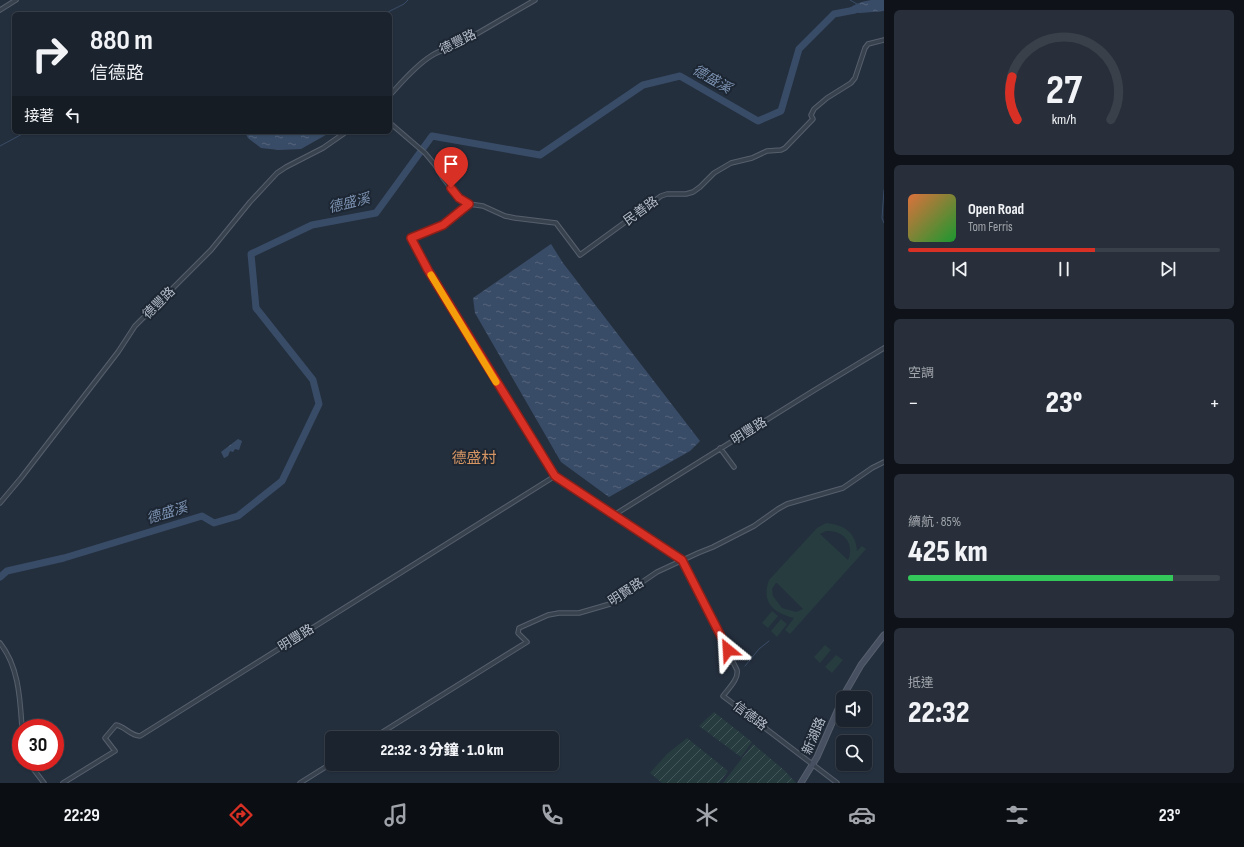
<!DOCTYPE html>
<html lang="zh-TW">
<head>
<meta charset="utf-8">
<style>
	:root { --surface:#1b232e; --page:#282f3a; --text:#f1f3f6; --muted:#a0a4aa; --line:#39404a; --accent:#d93025 }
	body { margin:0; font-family:"Sofia Sans Condensed","Noto Sans TC",sans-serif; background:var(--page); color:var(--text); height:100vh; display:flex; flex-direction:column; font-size:15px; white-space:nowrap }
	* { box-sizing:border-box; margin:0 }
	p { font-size:13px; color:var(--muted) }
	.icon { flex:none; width:22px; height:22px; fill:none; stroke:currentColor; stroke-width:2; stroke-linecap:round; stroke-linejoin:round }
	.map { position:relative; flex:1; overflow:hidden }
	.side { display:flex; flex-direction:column; gap:10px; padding:10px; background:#0f1319; width:360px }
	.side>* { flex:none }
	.top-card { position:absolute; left:12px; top:12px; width:380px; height:122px; border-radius:6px; box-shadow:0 1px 3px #0004,0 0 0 1px var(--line); background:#1b232e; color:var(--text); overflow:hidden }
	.controls { position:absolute; left:836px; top:691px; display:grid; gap:8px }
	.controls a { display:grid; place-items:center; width:36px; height:36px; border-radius:6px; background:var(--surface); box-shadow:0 1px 3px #0004,0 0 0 1px var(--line); font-size:20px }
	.speed { position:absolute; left:12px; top:719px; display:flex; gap:8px; font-size:20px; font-weight:700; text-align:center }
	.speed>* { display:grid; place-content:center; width:52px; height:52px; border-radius:50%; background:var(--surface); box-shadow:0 1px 3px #0004,0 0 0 1px var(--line); line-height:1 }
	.speed .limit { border:6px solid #d22; background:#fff; color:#111 }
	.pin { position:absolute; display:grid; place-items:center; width:34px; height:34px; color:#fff; margin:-41px -17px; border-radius:50% 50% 50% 0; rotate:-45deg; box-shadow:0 0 4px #0007 }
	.pin .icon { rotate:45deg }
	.me { position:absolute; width:44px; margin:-22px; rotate:333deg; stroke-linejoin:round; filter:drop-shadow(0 0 3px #0008) }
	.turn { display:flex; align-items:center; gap:14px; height:84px; padding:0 12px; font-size:18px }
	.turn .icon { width:52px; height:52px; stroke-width:2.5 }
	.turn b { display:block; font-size:28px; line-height:34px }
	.then { display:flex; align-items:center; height:38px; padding:0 12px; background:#0003; gap:8px; font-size:15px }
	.big { font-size:30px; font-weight:800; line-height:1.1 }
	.side .widget { flex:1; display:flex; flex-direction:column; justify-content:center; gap:6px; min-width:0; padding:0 14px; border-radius:6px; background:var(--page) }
	.side .dial { align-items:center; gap:0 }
	.dial svg { height:104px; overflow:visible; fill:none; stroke:var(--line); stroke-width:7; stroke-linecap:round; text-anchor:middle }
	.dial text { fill:var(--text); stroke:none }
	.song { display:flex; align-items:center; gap:12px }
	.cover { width:48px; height:48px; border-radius:6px; background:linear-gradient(135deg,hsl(20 70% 55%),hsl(130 70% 35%)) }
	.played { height:4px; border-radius:2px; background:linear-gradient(90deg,var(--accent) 60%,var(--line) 60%) }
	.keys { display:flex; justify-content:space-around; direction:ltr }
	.heat { display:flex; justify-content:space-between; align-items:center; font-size:22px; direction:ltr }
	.charge { height:6px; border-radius:3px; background:linear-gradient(90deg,#34c759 85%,var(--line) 0) }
	.trip { position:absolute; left:325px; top:731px; width:234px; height:40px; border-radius:6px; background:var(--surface); box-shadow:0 1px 3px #0004,0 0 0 1px var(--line); font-weight:800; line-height:40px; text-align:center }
	.tabs { display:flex; height:64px; justify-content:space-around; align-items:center; background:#0b0e12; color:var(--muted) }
	.tabs .icon { width:28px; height:28px }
	.tabs .on { color:var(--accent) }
	.tabs b { font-size:18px; color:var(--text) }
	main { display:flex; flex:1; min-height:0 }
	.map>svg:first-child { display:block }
	.grass { fill:#263c3f; fill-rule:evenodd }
	.garden { fill:url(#garden-furrows) }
	.water { fill:url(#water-ripples) }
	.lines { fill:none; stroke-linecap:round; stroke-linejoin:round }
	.stream { stroke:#394c67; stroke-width:1 }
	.river { stroke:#394c67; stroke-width:7 }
	.street-casing { stroke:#565f6c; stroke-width:5.5 }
	.secondary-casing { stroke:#565f6c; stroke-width:7 }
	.street { stroke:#38414e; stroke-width:3.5 }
	.secondary { stroke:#465061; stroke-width:5 }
	.route-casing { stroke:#8d1f18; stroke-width:10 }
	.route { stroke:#d93025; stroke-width:7 }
	.slow { stroke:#f59e0b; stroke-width:7 }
	.labels { text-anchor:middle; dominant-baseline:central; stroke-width:4; stroke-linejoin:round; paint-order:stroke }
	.street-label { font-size:13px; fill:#b4bcc9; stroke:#1d2633 }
	.water-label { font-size:14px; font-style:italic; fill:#7c92b1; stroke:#1d2633 }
	.quarter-label { font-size:15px; fill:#d59563; stroke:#1d2633 }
</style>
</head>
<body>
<main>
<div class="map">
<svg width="884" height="783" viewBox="0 0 884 783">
	<defs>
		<pattern id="garden-furrows" width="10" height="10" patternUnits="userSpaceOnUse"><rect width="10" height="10" fill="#263c3f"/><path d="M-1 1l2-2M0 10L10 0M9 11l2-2" fill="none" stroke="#435659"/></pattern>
		<pattern id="water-ripples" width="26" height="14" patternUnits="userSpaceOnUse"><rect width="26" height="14" fill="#394c67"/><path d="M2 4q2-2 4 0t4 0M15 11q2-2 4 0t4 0" fill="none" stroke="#53647b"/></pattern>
	</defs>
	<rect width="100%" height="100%" fill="#242f3e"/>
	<path class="grass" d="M826,523c18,2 30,9 31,28l5,-5 4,3 -76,85 -5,-4 9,-12c-21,-5 -33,-16 -25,-38l48,-52zM826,531c18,-1 29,13 22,29l-28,-26zM776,583h1l26,26 -7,3 -14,-4 -9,-12 -1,-7z
		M772,611l6,5 -10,12 -6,-5z
		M781,619l6,5 -10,13 -6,-6z
		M825,645l6,5 -11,13 -6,-6z
		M836,655l7,5 -11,13 -7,-6z"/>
	<path class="garden" d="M714,712l38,30 -11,15 -42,-31z
		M687,738l41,33 -9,12h-57l-12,-10 17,-19z
		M753,744l31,26 12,13h-73z"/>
	<path class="water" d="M871,0h13v11l-24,2 -15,-1c8,-8 16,-10 26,-12z
		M245,132h86l-30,17 -22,1 -18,-2 -13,-10z
		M551,244l12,19 137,178 -10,10 -81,46 -48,-35 -86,-149 -2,-15z
		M238,439l4,2 -3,9 -4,-1 -2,3 -3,-1 -2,5 -4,2 -3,-6z"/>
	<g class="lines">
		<path class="stream" d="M850,0l7,4
			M384,14l20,-10 4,-4
			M0,146l26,-14
			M884,190l-2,28 2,5
			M745,666l14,-17 10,-8"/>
		<path class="river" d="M0,577l7,-6 57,-13 138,-42 12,7 24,-7 44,-35 37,-77 -6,-24 -57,-72 -5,-54 61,-29 64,-12 56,-77 108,19 103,-70 37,-9 78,45 23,-10 18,-62 35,-35 21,-4"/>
		<g class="street-casing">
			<path id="street" d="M0,10l16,-10
				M390,95c12,-13 25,-29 41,-39 7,-5 15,-7 23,-9l81,-47
				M390,123l35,30 10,12 8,13 16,20 10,6 14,2 22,10 10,2 41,5 24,32 81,-59 6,-2h19l7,-2 7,-5 14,-14 17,-10 21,-5 15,-7 14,-1 4,-2 28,-29 -2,-4 3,-6 13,-11 24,-15 4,-5 10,-30 3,-4 16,-4
				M469,204c-21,19 -32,25 -58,34l17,32 127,206 127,84 55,110c2,9 -9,19 -14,26l114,87
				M720,448l14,19
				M0,503l21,-25 97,-126 17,-26 76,-76 39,-48 27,-29 9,-6 37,-19 23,-16
				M614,515l199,-124 71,-43
				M0,643c19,24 20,56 22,85
				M373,738l154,-96 -9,-9 1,-5 29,-13 11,-2h20l31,-9 47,-32 41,-19 15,-6 41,-21 24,-17 9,-5 56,-16 29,-20 12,-6
				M28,762l16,21
				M63,783l52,-32 -10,-13 11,-13c9,1 14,11 24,11l415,-260
				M300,783l32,-20"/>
		</g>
		<g class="secondary-casing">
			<path id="secondary" d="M801,783l16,-26 29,-66 15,-26 23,-30"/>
		</g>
		<use href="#street" class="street"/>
		<use href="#secondary" class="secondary"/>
	</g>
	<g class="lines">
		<g class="route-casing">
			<path id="route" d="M451,188l8,10 10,6 -26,21 -32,13 17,32 127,206 127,84 46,90"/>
		</g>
		<use href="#route" class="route"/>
		<path class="slow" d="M431,275l65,107"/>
	</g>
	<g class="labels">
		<g class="street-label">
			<text transform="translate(458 42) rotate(-26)">德豐路</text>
			<text transform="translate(641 211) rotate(-36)">民善路</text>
			<text transform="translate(159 303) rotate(-45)">德豐路</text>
			<text transform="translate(749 431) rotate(-32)">明豐路</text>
			<text transform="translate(626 592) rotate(-33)">明賢路</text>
			<text transform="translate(296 638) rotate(-32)">明豐路</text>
			<text transform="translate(750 716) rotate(37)">信德路</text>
			<text transform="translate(814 736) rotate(-67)">新湖路</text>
		</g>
		<g class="water-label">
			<text transform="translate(712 79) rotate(30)">德盛溪</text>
			<text transform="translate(349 203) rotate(-14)">德盛溪</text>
			<text transform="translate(167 513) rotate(-17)">德盛溪</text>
		</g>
		<g class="quarter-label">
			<text x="474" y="458">德盛村</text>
		</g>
	</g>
</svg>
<div class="controls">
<a><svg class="icon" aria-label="sound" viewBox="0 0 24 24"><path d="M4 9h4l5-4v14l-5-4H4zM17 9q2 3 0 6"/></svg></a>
<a><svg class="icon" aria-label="search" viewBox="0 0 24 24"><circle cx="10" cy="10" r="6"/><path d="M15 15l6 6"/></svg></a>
</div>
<div class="speed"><div class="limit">30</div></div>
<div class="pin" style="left:451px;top:188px;background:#d93025"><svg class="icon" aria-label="arrive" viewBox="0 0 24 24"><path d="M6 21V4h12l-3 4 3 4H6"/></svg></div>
<svg class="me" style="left:728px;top:650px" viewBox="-20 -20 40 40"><path d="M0-17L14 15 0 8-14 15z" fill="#d93025" stroke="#fff" stroke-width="4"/></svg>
<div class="trip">22:32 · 3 分鐘 · 1.0 km</div>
<div class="top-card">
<div class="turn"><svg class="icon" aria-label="right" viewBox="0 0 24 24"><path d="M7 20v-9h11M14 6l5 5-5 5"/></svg><div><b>880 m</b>信德路</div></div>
<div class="then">接著<svg class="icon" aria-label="left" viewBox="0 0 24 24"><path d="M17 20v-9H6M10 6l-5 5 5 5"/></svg></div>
</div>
</div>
<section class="side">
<div class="widget dial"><svg viewBox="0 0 100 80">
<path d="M14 69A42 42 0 1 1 86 69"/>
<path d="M14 69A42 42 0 0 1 10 36" stroke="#d93025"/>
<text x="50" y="56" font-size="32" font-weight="700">27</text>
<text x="50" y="72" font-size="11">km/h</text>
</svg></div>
<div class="widget">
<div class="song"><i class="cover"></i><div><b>Open Road</b><p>Tom Ferris</p></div></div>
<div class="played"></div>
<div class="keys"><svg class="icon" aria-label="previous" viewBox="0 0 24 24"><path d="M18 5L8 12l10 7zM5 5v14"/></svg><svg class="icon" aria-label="pause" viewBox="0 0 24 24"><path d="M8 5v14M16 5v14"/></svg><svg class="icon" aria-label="next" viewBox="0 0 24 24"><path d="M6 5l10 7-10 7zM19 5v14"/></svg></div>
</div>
<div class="widget"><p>空調</p>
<div class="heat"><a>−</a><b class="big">23°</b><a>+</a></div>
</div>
<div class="widget"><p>續航 · 85%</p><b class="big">425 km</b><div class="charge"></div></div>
<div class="widget"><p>抵達</p><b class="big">22:32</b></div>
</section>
</main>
<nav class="tabs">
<b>22:29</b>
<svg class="icon on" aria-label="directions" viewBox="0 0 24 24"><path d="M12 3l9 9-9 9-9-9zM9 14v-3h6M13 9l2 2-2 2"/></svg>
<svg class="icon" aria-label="music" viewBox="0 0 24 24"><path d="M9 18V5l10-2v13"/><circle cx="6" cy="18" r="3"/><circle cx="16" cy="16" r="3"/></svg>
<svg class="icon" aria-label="phone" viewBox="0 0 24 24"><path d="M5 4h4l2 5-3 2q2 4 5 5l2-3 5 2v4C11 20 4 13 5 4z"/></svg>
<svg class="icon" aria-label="climate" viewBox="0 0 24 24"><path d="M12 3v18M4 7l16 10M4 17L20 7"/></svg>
<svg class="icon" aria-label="car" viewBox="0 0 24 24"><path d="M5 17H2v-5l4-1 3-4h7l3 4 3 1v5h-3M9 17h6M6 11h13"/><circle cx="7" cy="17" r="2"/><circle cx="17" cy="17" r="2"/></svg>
<svg class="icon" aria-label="filters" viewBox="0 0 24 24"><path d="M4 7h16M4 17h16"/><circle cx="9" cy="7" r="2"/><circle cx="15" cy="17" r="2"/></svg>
<b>23°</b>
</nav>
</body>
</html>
